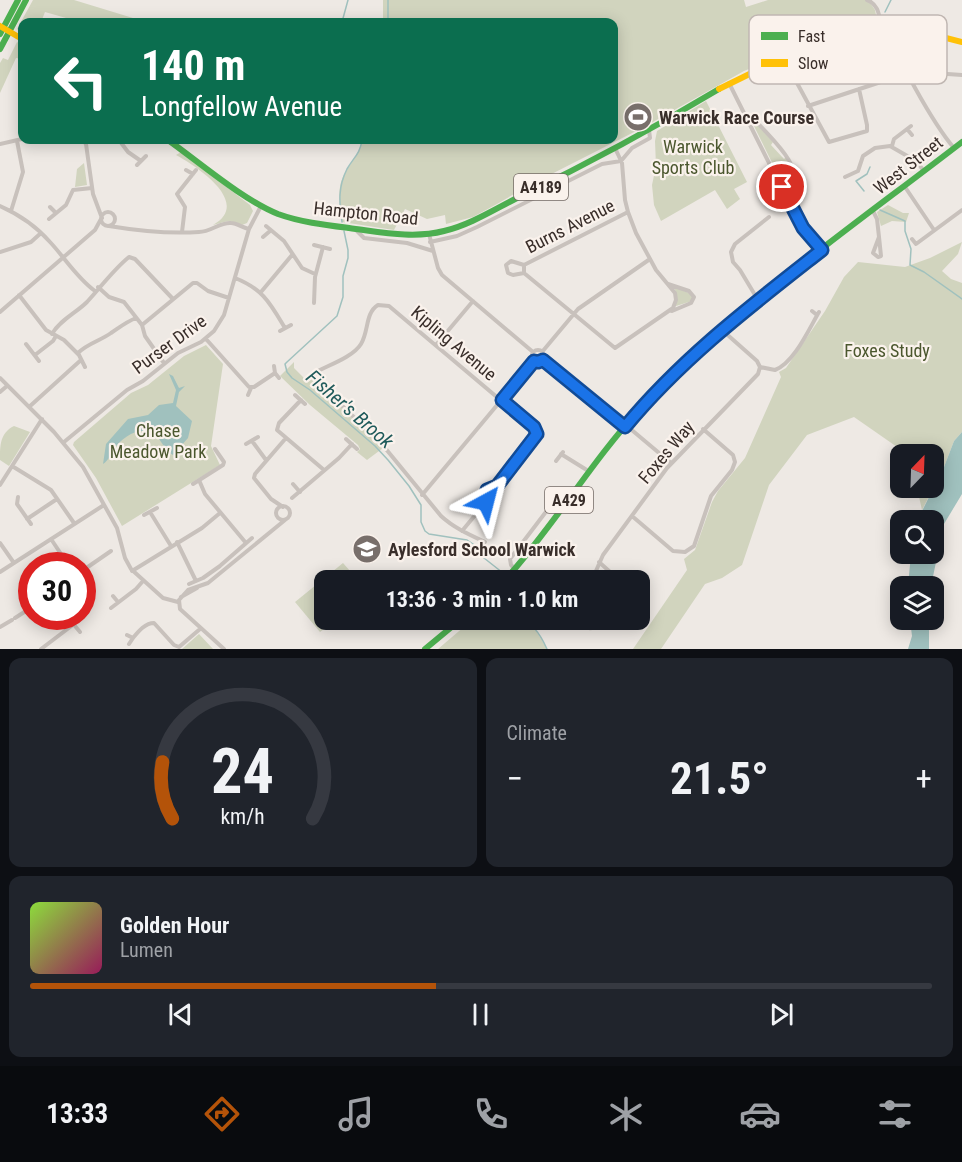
<!DOCTYPE html>
<html lang="en">
<head>
<meta charset="utf-8">
<style>
	:root { --surface:#171b24; --page:#20242c; --text:#f1f3f6; --muted:#9ea1a6; --line:#363941; --accent:#b45309 }
	body { margin:0; font-family:"Roboto Condensed",sans-serif; background:var(--page); color:var(--text); height:100vh; display:flex; flex-direction:column; font-size:22px; white-space:nowrap }
	* { box-sizing:border-box; margin:0 }
	p { font-size:20px; color:var(--muted) }
	.icon { flex:none; width:33px; height:33px; fill:none; stroke:currentColor; stroke-width:2; stroke-linecap:round; stroke-linejoin:round }
	.map { position:relative; height:649px; overflow:hidden }
	.drawer { display:flex; flex-direction:column; gap:9px; padding:9px; background:#0d0f14; flex:1 }
	.drawer>* { flex:none }
	.guide { position:absolute; left:18px; top:18px; width:600px; height:126px; border-radius:12px; box-shadow:0 3px 15px #0003; background:#0b6e4f; color:#fff; overflow:hidden }
	.needle { width:39px; rotate:23deg }
	.fabs { position:absolute; left:890px; top:444px; display:grid; gap:12px }
	.fabs a { display:grid; place-items:center; width:54px; height:54px; border-radius:12px; background:var(--surface); box-shadow:0 3px 15px #0003; font-size:30px }
	.speed { position:absolute; left:18px; top:552px; display:flex; gap:12px; font-size:30px; font-weight:700; text-align:center }
	.speed>* { display:grid; place-content:center; width:78px; height:78px; border-radius:50%; background:var(--surface); box-shadow:0 3px 15px #0003; line-height:1 }
	.speed .limit { border:9px solid #d22; background:#fff; color:#111 }
	.pin { position:absolute; display:grid; place-items:center; width:51px; height:51px; color:#fff; margin:-26px; border:3px solid #fff; border-radius:50%; box-shadow:0 2px 6px #0007 }
	.me { position:absolute; width:66px; margin:-33px; rotate:38deg; stroke-linejoin:round; filter:drop-shadow(0 0 4px #0008) }
	.turn { display:flex; align-items:center; gap:21px; height:126px; padding:0 24px; font-size:27px }
	.turn .icon { width:78px; height:78px; stroke-width:2.5 }
	.turn b { display:block; font-size:42px; line-height:51px }
	.big { font-size:45px; font-weight:700; line-height:1.1 }
	.drawer .tile { flex:1; display:flex; flex-direction:column; justify-content:center; gap:9px; min-width:0; padding:0 21px; border-radius:12px; background:var(--page) }
	.drawer .dial { align-items:center; gap:0 }
	.dial svg { height:156px; overflow:visible; fill:none; stroke:var(--line); stroke-width:7; stroke-linecap:round; text-anchor:middle }
	.dial text { fill:var(--text); stroke:none }
	.song { display:flex; align-items:center; gap:18px }
	.cover { width:72px; height:72px; border-radius:9px; background:linear-gradient(135deg,hsl(90 70% 55%),hsl(330 70% 35%)) }
	.played { height:6px; border-radius:3px; background:linear-gradient(90deg,var(--accent) 45%,var(--line) 45%) }
	.keys { display:flex; justify-content:space-around; direction:ltr }
	.heat { display:flex; justify-content:space-between; align-items:center; font-size:33px; direction:ltr }
	.drawer .tiles { flex:1; display:grid; gap:9px; grid-template-columns:1fr 1fr }
	.tile:last-child { grid-column:span 2 }
	.trip { position:absolute; left:314px; top:570px; width:336px; height:60px; border-radius:12px; background:var(--surface); box-shadow:0 3px 15px #0003; font-weight:700; line-height:60px; text-align:center }
	.tabs { display:flex; height:96px; justify-content:space-around; align-items:center; background:#090b0e; color:var(--muted) }
	.tabs .icon { width:42px; height:42px }
	.tabs .current { color:var(--accent) }
	.tabs b { font-size:27px; color:var(--text) }
	.map>svg:first-child { display:block }
	.green { fill:#d1d4be }
	.water { fill:#a0c1be }
	.lines { fill:none; stroke-linecap:round; stroke-linejoin:round }
	.stream { stroke:#a0c1be; stroke-width:1.5 }
	.street { stroke:#c8c1bc; stroke-width:4 }
	.fast { stroke:#4caf50; stroke-width:6 }
	.slow { stroke:#ffc107; stroke-width:6 }
	.slow-bridge { stroke:#ffc107; stroke-width:6 }
	.route-casing { stroke:#114b97; stroke-width:15 }
	.route { stroke:#1a73e8; stroke-width:10 }
	.labels { text-anchor:middle; dominant-baseline:central; stroke-width:4.5; stroke-linejoin:round; paint-order:stroke }
	.shield { fill:#faf2ec; stroke:#736964; stroke-width:1.5 }
	.shield-label { font-size:16px; font-weight:bold; fill:#392e2a }
	.poi-label { font-size:18px; font-weight:bold; fill:#392e2a; stroke:#faf2ec; text-anchor:start }
	.park-label { font-size:18px; fill:#4b572e; stroke:#faf2ec }
	.street-label { font-size:18px; fill:#392e2a; stroke:#faf2ec }
	.water-label { font-size:20px; font-style:italic; fill:#1f5a5a; stroke:#faf2ec }
	.key { fill:#faf2ec; stroke:#c0b7b2; stroke-width:1.5 }
	.key-label { font-size:16px; fill:#392e2a }
</style>
</head>
<body>
<div class="map">
<svg width="962" height="649" viewBox="0 0 962 649">
	<rect width="100%" height="100%" fill="#eee9e4"/>
	<path class="green" d="M33,0h41l72,22h-66l-35,-10 -4,10h-19v11l-5,-4z
		M383,0h361l2,7 22,-7h104l-1,4 4,6 2,10 -34,12 -99,39 -100,56 -116,59 -31,18 -24,13 -27,7 -1,-9 -18,4 -22,-10 -11,21 -52,-8c-1,-11 -4,-24 -2,-35 2,-17 19,-28 22,-47h252v-118h-231z
		M17,42l5,3v14l-6,-1 -16,35v-30l3,-5 5,2z
		M706,101l41,81 -13,7 6,10 -13,10 -12,-19 -54,31 -7,-16 -2,-20 4,-19 -1,-25 2,-10z
		M755,122l18,20 -2,3 13,14 2,-2 11,24 -3,1 -1,12h3v11h-3l-40,-81z
		M181,152l69,53 3,6 -6,12 -5,2 -14,-4 -15,4c39,-22 -15,-58 -37,-70z
		M84,163l3,22 -12,2 2,-18z
		M888,205l15,8h6l-3,9 -14,-1 -11,5 -4,-14z
		M962,242l-4,12 -16,17 9,8 11,4v149l-8,9 -10,26 -22,43 -5,-22h16v-34h-30l-3,-5 -46,-32 -47,18 -38,50 -27,80 -20,13 -17,6 -44,65h-28l54,-79 -3,-11 11,-9 17,-48 6,-11 27,-33 36,-81 -2,-5 7,-4 39,-57 19,-34 14,-15 47,5 25,-9z
		M674,287l15,6 3,3v5l-16,5 1,-11z
		M206,345l17,19 -12,82 9,19 -98,61 -26,-48 -23,-33 1,-3 57,-49 17,-8 36,-29z
		M294,362v6l10,10 4,-3 75,73 -16,12 -10,-8 3,-3 -2,-4 -48,-40 -30,-29z
		M14,426l16,6 -21,34 -9,-6c0,-15 0,-27 14,-34z
		M343,563l15,17h-34v40h12l-16,12 -25,-30z
		M472,620h53l10,9 12,20h-109z
		M199,634l14,15h-31z"/>
	<path class="water" d="M169,374l4,2 6,12 6,-2 -6,6 -3,14 16,15 -4,17 -15,17c-9,-5 -11,-15 -19,-21 -13,-9 -32,3 -40,15 -4,6 -5,11 -11,15l3,-20 22,-25 20,-4 11,-10 14,-2 3,-13z
		M962,432v62l-18,30 -13,62h-23l3,-32h22v-34h-15l1,-3 25,-50 10,-26z
		M910,620h19v29h-21l4,-13z"/>
	<g class="lines">
		<path class="stream" d="M388,0v22
			M885,12l6,-12
			M342,22l6,-22
			M864,191l-8,-10 11,-7 3,-7
			M880,210l25,11v10l6,18 -1,16 14,7 38,27
			M342,222c-3,-20 -4,-35 5,-53 7,-12 13,-15 15,-29
			M344,231l4,19v8l-5,18v21l-6,19 -50,46 -2,2 2,8 5,6 18,12 65,56 13,14 21,26 12,19v17l4,9 4,3 38,6 9,6 8,12 19,15
			M521,620c12,2 21,18 26,29"/>
		<path class="street" d="M867,0c11,4 12,14 14,25
			M889,25c2,27 47,102 65,123
			M784,59l45,83 38,-11v-6l-8,-36
			M910,76l9,-4 43,3
			M729,83l66,132 8,13 18,22
			M808,106l100,-33
			M748,119l7,1c21,24 44,41 43,76 0,7 0,13 -3,19
			M907,129l5,6
			M83,140l3,4 7,50 9,24
			M119,140l9,12 13,9
			M0,144l22,-5
			M892,146l2,-7 17,-13
			M137,165l9,-9
			M186,170l7,4
			M845,177l13,-6 5,-15 12,-8 15,-2 26,15 8,10
			M905,187l29,43
			M0,206c18,8 37,21 50,36 15,16 27,36 45,49
			M50,207l6,6
			M11,211l12,-39 -6,-31
			M873,211l4,8 2,18
			M101 219a7 7 0 1 1 14 0a7 7 0 1 1-14 0Z
			M49,219l17,-14 7,-15 19,-2
			M109,226c30,5 60,8 90,6 12,0 21,-10 32,-9 6,0 12,5 18,6
			M266,226l18,15 18,27 13,6
			M356,230l8,8 43,5 26,8
			M182,232l3,-25 -8,-13 19,-24
			M429,234l9,34 4,7 91,77
			M263,237l7,-6
			M879,237l2,19 -3,1 -5,-4z
			M912,239l4,5 46,-34
			M430,242l27,-6 20,-9 125,-63 19,-3 11,-13 18,-10 -1,-8
			M314,245l16,4
			M0,252l31,-10 10,-9
			M511,261l13,4v8l-11,2 -5,-2 -2,-8z
			M524,265l104,-53
			M524,273l91,75 58,-40 3,-8 -1,-7 -19,-23 -20,-37 -8,-21 -3,-12 -3,-37 -7,-15
			M235,278c28,11 35,25 50,50
			M668,284l21,7 5,6 -3,6 -19,8
			M98,287l11,10 15,5 18,23 3,11 19,27
			M261,292l31,-37
			M19,295l27,35 18,10 15,15 6,12
			M758,300l-18,-30 -7,-8 -2,-10 4,-8 34,-27
			M314,303l1,-26 8,-30
			M812,311l5,4
			M0,312l95,-82 6,-11
			M142,325l51,-42h4l11,8 21,7
			M722,330l35,31 3,6 15,3c19,-7 34,-41 44,-58
			M280,331l11,-6
			M52,334c8,-14 24,-21 35,-32 14,-15 26,-32 42,-45l6,2 38,40
			M206,339l43,48h5l21,-14
			M26,344l13,17
			M436,345l37,-44
			M532 356a6 6 0 1 1 12 0a6 6 0 1 1-12 0Z
			M542,352l36,-43 72,-50
			M78,353c10,-10 22,-12 33,-20 9,-6 15,-11 25,-15
			M35,355l18,-14 3,-5
			M543,360l82,67
			M274,366l1,7 4,5
			M0,378l54,54 29,35 34,61 8,30 6,11 32,29 15,4
			M0,392l7,-6
			M248,395l3,-7
			M295,395l10,9
			M301,400l-22,23 -2,7 47,40
			M29,407l52,-47
			M627,426l44,37
			M346,439l11,10
			M252,441l14,19
			M64,442l63,-52 16,-9 35,-28 23,-11 13,-11 10,-16 25,-86 12,-23
			M246,444l12,-7
			M561,454l29,18
			M556,461l7,-9
			M12,466l39,24 23,33
			M199,480l6,14 41,49
			M193,484l30,-19 1,-3 -9,-13
			M293,484l7,8
			M0,485l42,-66
			M422,495l112,-134
			M18,497l-1,7 14,20
			M292,498l47,-40 13,-14
			M486,501l10,-2 1,-12
			M276 513a7 7 0 1 1 14 0a7 7 0 1 1-14 0Z
			M283,507l-12,-8 -17,-21 1,-4 31,-36
			M150,512l21,34
			M144,515l13,-7
			M632,516l41,35 12,1 9,-6 17,-50 21,-26 3,-8 -2,-7 -30,-26
			M27,519l30,-20
			M462,531l24,-29 1,-12 10,-4 39,-50 1,-5 -148,-125 -11,-1c-13,8 -9,26 -17,39 -8,13 -32,21 -45,28l-3,6 68,65 60,73c13,12 29,19 44,26
			M51,539l18,27
			M177,542l19,39
			M0,543l14,20
			M599,562l20,18
			M221,565l31,-27
			M515,569l-4,-4 -1,-6 48,-63 4,-2 9,3
			M82,571l29,-20
			M132,571l70,-43 18,-15
			M0,572l104,-67
			M592,580l11,-25 64,-87 91,-94 2,-7
			M189,584l14,-6 17,-12
			M113,596l5,6
			M181,597l16,-9
			M111,608l25,-19 7,-8
			M15,618l14,-9 3,-4
			M70,620l10,12
			M574,620c11,13 24,9 37,0
			M0,627l12,-7
			M127,635l6,3 -4,6
			M133,638c5,-6 12,-15 21,-15l20,22 5,2 21,-18
			M41,649l33,-25
			M224,649l-44,-40 -1,-9 9,-10 20,-7 77,-63"/>
		<path class="fast" d="M0,34l18,-34
			M0,49l26,-49
			M168,140c31,22 75,60 110,74 22,8 47,11 71,14 32,4 64,11 95,3 26,-6 51,-22 75,-34 68,-33 135,-69 200,-108
			M505,580c49,-54 86,-118 135,-171 95,-102 212,-182 322,-267
			M425,649l35,-29"/>
		<path class="slow" d="M719,89l55,-27 102,-36 20,-1 66,17"/>
		<path class="slow-bridge" d="M0,26l22,13"/>
	</g>
	<g class="lines">
		<g class="route-casing">
			<path id="route" d="M486,502l1,-12 10,-4 40,-52 -3,-7 -32,-27 32,-39 4,1 5,-2 82,67c57,-69 127,-122 197,-177l-19,-22 -21,-41"/>
		</g>
		<use href="#route" class="route"/>
	</g>
	<defs>
		<g id="stadium-disc" transform="scale(1.5)"><circle r="9.5" fill="#786f6b" stroke="#faf2ec"/><path d="M0-5a6.5 5 0 1 0 0 10a6.5 5 0 1 0 0-10ZM-3.5-1.8h7v3.6h-7Z" fill="#fff"/></g>
		<g id="school-disc" transform="scale(1.5)"><circle r="9.5" fill="#786f6b" stroke="#faf2ec"/><path d="M0-5L7-2L0 1L-7-2ZM-4 1L0 2.5L4 1V4Q0 6-4 4Z" fill="#fff"/></g>
	</defs>
	<g fill-rule="evenodd">
		<use href="#stadium-disc" x="638" y="117"/>
		<use href="#school-disc" x="367" y="549"/>
	</g>
	<g class="labels">
		<g class="shield">
			<rect x="514" y="174" width="54" height="26" rx="4.5"/>
			<rect x="545" y="487" width="48" height="26" rx="4.5"/>
		</g>
		<g class="shield-label">
			<text x="541" y="187">A4189</text>
			<text x="569" y="500">A429</text>
		</g>
		<g class="poi-label">
			<text x="659" y="117">Warwick Race Course</text>
			<text x="388" y="549">Aylesford School Warwick</text>
		</g>
		<g class="park-label">
			<text x="693" y="146">Warwick<tspan x="693" dy="21">Sports Club</tspan></text>
			<text x="887" y="350">Foxes Study</text>
			<text x="158" y="430">Chase<tspan x="158" dy="21">Meadow Park</tspan></text>
		</g>
		<g class="street-label">
			<text transform="translate(908 165) rotate(-38)">West Street</text>
			<text transform="translate(366 213) rotate(6)">Hampton Road</text>
			<text transform="translate(570 226) rotate(-27)">Burns Avenue</text>
			<text transform="translate(454 343) rotate(40)">Kipling Avenue</text>
			<text transform="translate(169 344) rotate(-36)">Purser Drive</text>
			<text transform="translate(666 452) rotate(-50)">Foxes Way</text>
		</g>
		<g class="water-label">
			<text transform="translate(350 409) rotate(41)">Fisher's Brook</text>
		</g>
	</g>
	<rect x="749" y="15" width="198" height="69" rx="9" class="key"/>
	<rect x="761" y="32" width="27" height="8" fill="#4caf50"/>
	<rect x="761" y="59" width="27" height="8" fill="#ffc107"/>
	<g class="key-label">
		<text x="798" y="42">Fast</text>
		<text x="798" y="69">Slow</text>
	</g>
</svg>
<div class="fabs">
<a><svg class="needle" viewBox="-14 -14 28 28"><path d="M0-13l5 13h-10z" fill="#e53935"/><path d="M0 13l5-13h-10z" fill="#9ea1a6"/></svg></a>
<a><svg class="icon" aria-label="search" viewBox="0 0 24 24"><circle cx="10" cy="10" r="6"/><path d="M15 15l6 6"/></svg></a>
<a><svg class="icon" aria-label="layers" viewBox="0 0 24 24"><path d="M12 4l9 5-9 5-9-5zM3 14l9 5 9-5"/></svg></a>
</div>
<div class="speed"><div class="limit">30</div></div>
<div class="pin" style="left:782px;top:187px;background:#d93025"><svg class="icon" aria-label="arrive" viewBox="0 0 24 24"><path d="M6 21V4h12l-3 4 3 4H6"/></svg></div>
<svg class="me" style="left:486px;top:502px" viewBox="-20 -20 40 40"><path d="M0-17L14 15 0 8-14 15z" fill="#1a73e8" stroke="#fff" stroke-width="4"/></svg>
<div class="trip">13:36 · 3 min · 1.0 km</div>
<div class="guide">
<div class="turn"><svg class="icon" aria-label="left" viewBox="0 0 24 24"><path d="M17 20v-9H6M10 6l-5 5 5 5"/></svg><div><b>140 m</b>Longfellow Avenue</div></div>
</div>
</div>
<section class="drawer">
<div class="tiles">
<div class="tile dial"><svg viewBox="0 0 100 80">
<path d="M14 69A42 42 0 1 1 86 69"/>
<path d="M14 69A42 42 0 0 1 9 40" stroke="#b45309"/>
<text x="50" y="56" font-size="32" font-weight="700">24</text>
<text x="50" y="72" font-size="11">km/h</text>
</svg></div>
<div class="tile"><p>Climate</p>
<div class="heat"><a>−</a><b class="big">21.5°</b><a>+</a></div>
</div>
<div class="tile">
<div class="song"><i class="cover"></i><div><b>Golden Hour</b><p>Lumen</p></div></div>
<div class="played"></div>
<div class="keys"><svg class="icon" aria-label="previous" viewBox="0 0 24 24"><path d="M18 5L8 12l10 7zM5 5v14"/></svg><svg class="icon" aria-label="pause" viewBox="0 0 24 24"><path d="M8 5v14M16 5v14"/></svg><svg class="icon" aria-label="next" viewBox="0 0 24 24"><path d="M6 5l10 7-10 7zM19 5v14"/></svg></div>
</div>
</div>
</section>
<nav class="tabs">
<b>13:33</b>
<svg class="icon current" aria-label="directions" viewBox="0 0 24 24"><path d="M12 3l9 9-9 9-9-9zM9 14v-3h6M13 9l2 2-2 2"/></svg>
<svg class="icon" aria-label="music" viewBox="0 0 24 24"><path d="M9 18V5l10-2v13"/><circle cx="6" cy="18" r="3"/><circle cx="16" cy="16" r="3"/></svg>
<svg class="icon" aria-label="phone" viewBox="0 0 24 24"><path d="M5 4h4l2 5-3 2q2 4 5 5l2-3 5 2v4C11 20 4 13 5 4z"/></svg>
<svg class="icon" aria-label="climate" viewBox="0 0 24 24"><path d="M12 3v18M4 7l16 10M4 17L20 7"/></svg>
<svg class="icon" aria-label="car" viewBox="0 0 24 24"><path d="M5 17H2v-5l4-1 3-4h7l3 4 3 1v5h-3M9 17h6M6 11h13"/><circle cx="7" cy="17" r="2"/><circle cx="17" cy="17" r="2"/></svg>
<svg class="icon" aria-label="filters" viewBox="0 0 24 24"><path d="M4 7h16M4 17h16"/><circle cx="9" cy="7" r="2"/><circle cx="15" cy="17" r="2"/></svg>
</nav>
</body>
</html>
